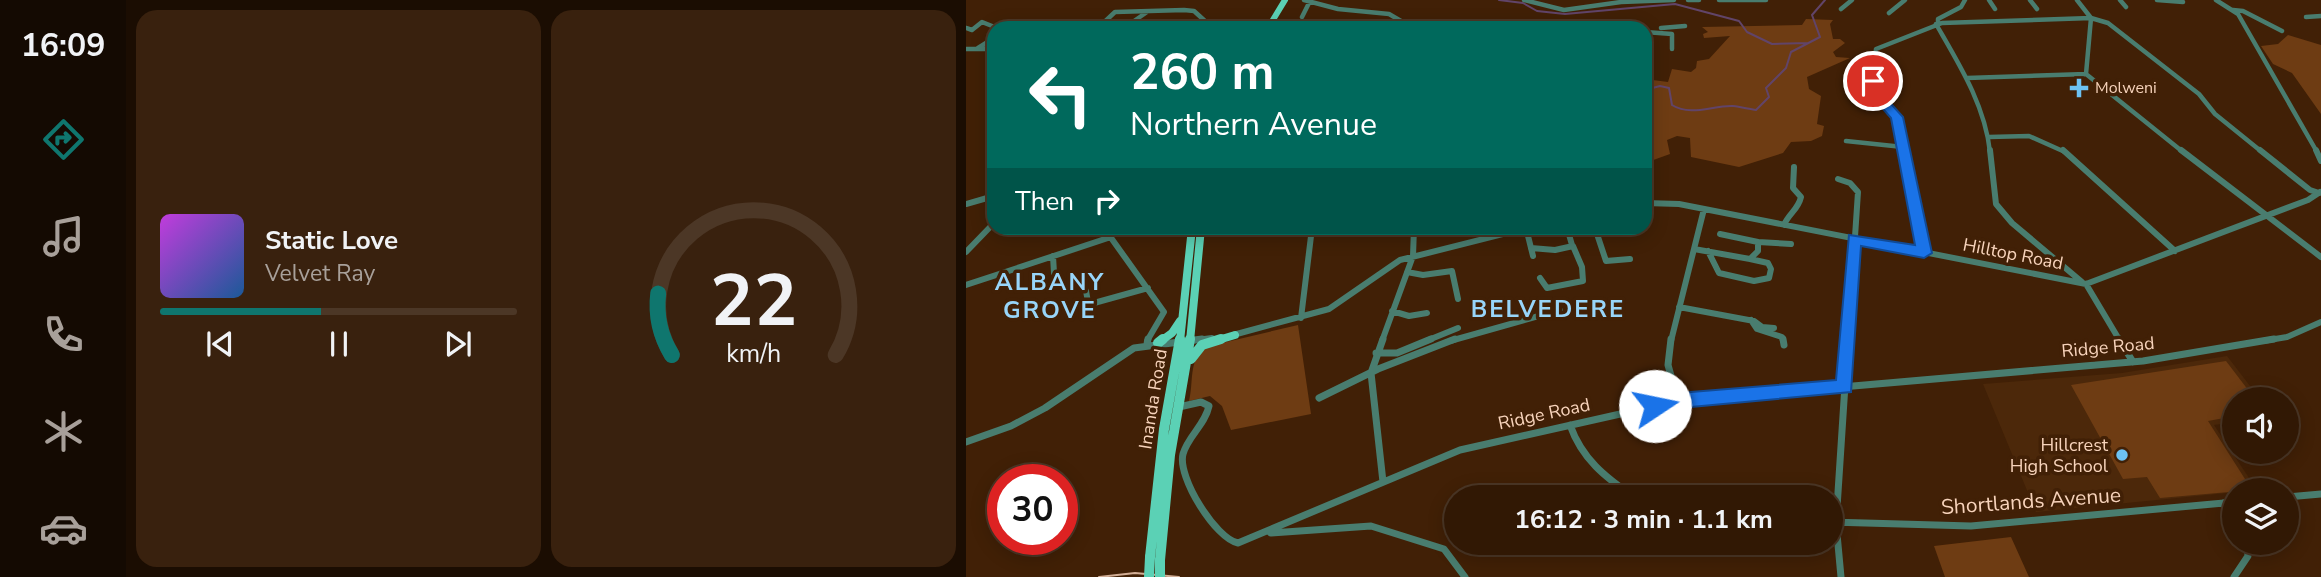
<!DOCTYPE html>
<html lang="en">
<head>
<meta charset="utf-8">
<style>
	:root { --surface:#311804; --page:#39210e; --text:#f1f3f6; --muted:#a8a09a; --line:#4c3726; --accent:#0f766e }
	body { margin:0; font-family:"Nunito Sans",sans-serif; background:var(--page); color:var(--text); height:100vh; display:flex; flex-direction:column; font-size:26px; white-space:nowrap }
	* { box-sizing:border-box; margin:0 }
	p { font-size:23px; color:var(--muted) }
	.icon { flex:none; width:38px; height:38px; fill:none; stroke:currentColor; stroke-width:2; stroke-linecap:round; stroke-linejoin:round }
	.map { position:relative; flex:1; overflow:hidden }
	.sheet { display:flex; flex-direction:column; gap:10px; padding:10px; background:#1b0d02; width:840px }
	.sheet>* { flex:none }
	.banner { position:absolute; left:21px; top:21px; width:665px; height:214px; border-radius:21px; box-shadow:0 4px 18px #0003,0 0 0 2px var(--line); background:#00695c; color:#fff; overflow:hidden }
	.buttons { position:absolute; left:1256px; top:387px; display:grid; gap:14px }
	.buttons a { display:grid; place-items:center; width:77px; height:77px; border-radius:50%; background:var(--surface); box-shadow:0 4px 18px #0003,0 0 0 2px var(--line); font-size:35px }
	.speed { position:absolute; left:21px; top:464px; display:flex; gap:14px; font-size:35px; font-weight:700; text-align:center }
	.speed>* { display:grid; place-content:center; width:91px; height:91px; border-radius:50%; background:var(--surface); box-shadow:0 4px 18px #0003,0 0 0 2px var(--line); line-height:1 }
	.speed .limit { border:10px solid #d22; background:#fff; color:#111 }
	.pin { position:absolute; display:grid; place-items:center; width:60px; height:60px; color:#fff; margin:-30px; border:4px solid #fff; border-radius:50%; box-shadow:0 2px 7px #0007 }
	.me { position:absolute; width:77px; margin:-38px; rotate:79deg; stroke-linejoin:round; filter:drop-shadow(0 0 5px #0008) }
	.turn { display:flex; align-items:center; gap:24px; height:147px; padding:0 28px; font-size:32px }
	.turn .icon { width:91px; height:91px; stroke-width:2.5 }
	.turn b { display:block; font-size:49px; line-height:60px }
	.then { display:flex; align-items:center; height:66px; padding:0 28px; background:#0003; gap:14px; font-size:26px }
	.sheet .widget { flex:1; display:flex; flex-direction:column; justify-content:center; gap:10px; min-width:0; padding:0 24px; border-radius:21px; background:var(--page) }
	.sheet .dial { align-items:center; gap:0 }
	.dial svg { height:182px; overflow:visible; fill:none; stroke:var(--line); stroke-width:7; stroke-linecap:round; text-anchor:middle }
	.dial text { fill:var(--text); stroke:none }
	.song { display:flex; align-items:center; gap:21px }
	.cover { width:84px; height:84px; border-radius:10px; background:linear-gradient(135deg,hsl(290 70% 55%),hsl(210 70% 35%)) }
	.played { height:7px; border-radius:4px; background:linear-gradient(90deg,var(--accent) 45%,var(--line) 45%) }
	.keys { display:flex; justify-content:space-around; direction:ltr }
	.sheet .tiles { flex:1; display:grid; gap:10px; grid-template-columns:repeat(2,1fr) }
	.trip { position:absolute; left:478px; top:485px; width:399px; height:70px; border-radius:35px; background:var(--surface); box-shadow:0 4px 18px #0003,0 0 0 2px var(--line); font-weight:700; line-height:70px; text-align:center }
	main { display:flex; flex:1; min-height:0 }
	.tab-bar { display:flex; flex-direction:column; width:126px; justify-content:space-around; align-items:center; background:#140a02; color:var(--muted) }
	.tab-bar .icon { width:49px; height:49px }
	.tab-bar .selected { color:var(--accent) }
	.tab-bar b { font-size:32px; color:var(--text) }
	.map>svg:first-child { display:block }
	.built { fill:#4c280a }
	.green { fill:#6e3c13 }
	.lines { fill:none; stroke-linecap:round; stroke-linejoin:round }
	.stream { stroke:#614469; stroke-width:2 }
	.minor-far2 { stroke:#497d6f; stroke-width:4.5 }
	.minor-far1 { stroke:#497d6f; stroke-width:6 }
	.minor { stroke:#497d6f; stroke-width:7 }
	.major-far2 { stroke:#5bd1b5; stroke-width:6 }
	.major-far1 { stroke:#5bd1b5; stroke-width:8 }
	.major { stroke:#5bd1b5; stroke-width:10 }
	.rail { stroke:#d2ae96; stroke-width:2 }
	.major-bridge { stroke:#5bd1b5; stroke-width:10 }
	.route { fill:#1a73e8; stroke:#114b97; stroke-width:2 }
	.poi-dot { fill:#6dc2f3; stroke:#412006; stroke-width:2.5 }
	.labels { text-anchor:middle; dominant-baseline:central; stroke-width:7; stroke-linejoin:round; paint-order:stroke }
	.far-poi-label { font-size:16px; fill:#f7d3bb; stroke:#412006; text-anchor:start }
	.street-label { font-size:18px; fill:#f7d3bb; stroke:#412006 }
	.poi-label { font-size:18px; fill:#f7d3bb; stroke:#412006; text-anchor:end }
	.near-street-label { font-size:21px; fill:#f7d3bb; stroke:#412006 }
	.district-label { font-size:24px; font-weight:bold; letter-spacing:2px; fill:#98d5f9; stroke:#412006 }
</style>
</head>
<body>
<main>
<nav class="tab-bar">
<b>16:09</b>
<svg class="icon selected" aria-label="directions" viewBox="0 0 24 24"><path d="M12 3l9 9-9 9-9-9zM9 14v-3h6M13 9l2 2-2 2"/></svg>
<svg class="icon" aria-label="music" viewBox="0 0 24 24"><path d="M9 18V5l10-2v13"/><circle cx="6" cy="18" r="3"/><circle cx="16" cy="16" r="3"/></svg>
<svg class="icon" aria-label="phone" viewBox="0 0 24 24"><path d="M5 4h4l2 5-3 2q2 4 5 5l2-3 5 2v4C11 20 4 13 5 4z"/></svg>
<svg class="icon" aria-label="climate" viewBox="0 0 24 24"><path d="M12 3v18M4 7l16 10M4 17L20 7"/></svg>
<svg class="icon" aria-label="car" viewBox="0 0 24 24"><path d="M5 17H2v-5l4-1 3-4h7l3 4 3 1v5h-3M9 17h6M6 11h13"/><circle cx="7" cy="17" r="2"/><circle cx="17" cy="17" r="2"/></svg>
</nav>
<section class="sheet">
<div class="tiles">
<div class="widget">
<div class="song"><i class="cover"></i><div><b>Static Love</b><p>Velvet Ray</p></div></div>
<div class="played"></div>
<div class="keys"><svg class="icon" aria-label="previous" viewBox="0 0 24 24"><path d="M18 5L8 12l10 7zM5 5v14"/></svg><svg class="icon" aria-label="pause" viewBox="0 0 24 24"><path d="M8 5v14M16 5v14"/></svg><svg class="icon" aria-label="next" viewBox="0 0 24 24"><path d="M6 5l10 7-10 7zM19 5v14"/></svg></div>
</div>
<div class="widget dial"><svg viewBox="0 0 100 80">
<path d="M14 69A42 42 0 1 1 86 69"/>
<path d="M14 69A42 42 0 0 1 8 42" stroke="#0f766e"/>
<text x="50" y="56" font-size="32" font-weight="700">22</text>
<text x="50" y="72" font-size="11">km/h</text>
</svg></div>
</div>
</section>
<div class="map">
<svg width="1355" height="577" viewBox="0 0 1355 577">
	<rect width="100%" height="100%" fill="#412006"/>
	<path class="built" d="M1261,356l33,43h-25v23l-21,3 43,65 -221,22 -53,-128 139,-11z"/>
	<path class="green" d="M840,19l27,1 -3,4 3,15h7l5,4 -12,9 3,5 14,1 -43,19 2,12 12,7 -4,28 7,2 -2,10 -11,5 -20,1 -8,11 -44,14 -48,-10 -1,-19 -13,-2 -10,4 3,14 -25,9v-84l23,3 4,-13 19,3 5,-4 1,-7 12,-2 21,-23 -26,2 -1,-4 5,-2 -6,-5 100,-2z
		M1322,35l33,10v69l-29,-41 -19,-9 -12,-18 17,-2z
		M332,325l13,89 -80,16 -9,-24 -12,-10 -21,5c5,-19 -1,-40 16,-54z
		M1260,361l29,38h-20v17l-27,5 44,69 -92,8 -13,-21 -24,2 -52,-94z
		M1045,537l18,40h-84l-11,-31z"/>
	<g class="lines">
		<path class="stream" d="M533,0l24,3 14,8 28,3 110,-10 64,17 8,11 25,12 36,-1
			M679,90l15,-4 9,2 3,17c19,12 41,0 61,1 8,1 16,3 23,4l13,-13 -3,-9 20,-20 5,-16 29,-15 -8,-22 13,-15"/>
		<path class="minor-far2" d="M338,0l34,9 51,5 24,14
			M558,0l40,10 57,-8 53,-2
			M722,0h11
			M753,0h47
			M1023,0l6,9
			M1064,0l7,9
			M1111,0l14,18
			M1154,0l6,7
			M1191,0l26,2
			M1250,0l22,14 79,138
			M875,9l11,-9
			M1267,10l10,1 39,20
			M923,13l16,-13
			M336,17l8,-16
			M1340,17l15,-1
			M970,24c23,40 49,81 54,128
			M972,24v-5l23,-12 4,-7
			M0,28l6,2 10,-8 15,6
			M132,28l17,-16 69,-2 10,1 11,10 -2,7
			M158,28l23,-16
			M695,28l24,-2
			M679,32l27,2v15
			M12,48l16,-10
			M0,49h28
			M1120,74l97,78
			M1001,78l119,-4 5,-56
			M1023,137l40,-1 36,16
			M880,141l57,6
			M938,152l-7,-35 -24,-30 3,-38 66,-26 149,-5 17,5 91,71 16,20 47,38"/>
		<path class="minor-far1" d="M938,150l20,103
			M1024,150l6,54 16,19 70,59
			M1097,150l112,101
			M1215,150l140,107
			M1294,150l50,40 9,3
			M1350,150l5,11
			M872,179l12,4 8,9 -10,149
			M679,203l34,1 407,80 222,-84 12,-8
			M0,204l28,-8
			M818,225c5,-12 14,-15 17,-28l-8,-9 1,-21
			M138,228l60,84 -17,29
			M560,228l7,28
			M629,228l11,33 24,-2
			M602,231l4,14
			M631,234l22,-5
			M792,242l33,2
			M565,248l24,2 18,-4 9,21 1,14 -36,7 -7,-10
			M728,249l56,10 8,-8v-9l-38,-8
			M742,251l11,22 35,8 15,-3 2,-9 -3,-6 -18,-4
			M0,252l28,-29
			M87,256l1,17
			M441,272l16,3 29,-4 6,28
			M1120,284l34,57
			M0,285l145,-48
			M120,291l2,11 6,1 54,-15
			M713,307l75,14 8,6 12,1
			M426,311l17,5 18,-3
			M335,318l11,-90
			M785,320l6,9 25,8 1,4
			M267,335l96,-26 71,-49 127,-32
			M223,341l23,-3
			M416,341l31,-85 1,-28
			M460,341l32,-13
			M484,341l110,-31
			M705,341l33,-132
			M1297,341l24,-4 34,-15"/>
		<path class="minor" d="M705,339l-3,26 10,36
			M817,339l1,6
			M1153,339l14,23
			M181,344l1,-5
			M410,353h21l34,-14
			M353,398l59,-29 77,-30
			M213,407l22,-5 8,4c-4,19 -21,30 -26,48 -6,23 33,85 55,89l222,-93 218,-49 465,-40 131,-22
			M604,425c12,34 35,52 64,72
			M0,442l45,-16 34,-18 89,-60 68,-9
			M417,482l-12,-109 12,-34
			M1321,497l34,-3
			M1257,503l12,20
			M864,522l141,4 264,-24
			M305,533l100,-7 73,23 21,28
			M875,577l-5,-54 12,-184
			M1268,577l14,-21 -1,-14"/>
		<path class="major-far2" d="M302,28l17,-28"/>
		<path class="major-far1" d="M195,341l11,-8 8,-12
			M214,341l12,-113
			M224,341l11,-113
			M249,341l20,-6"/>
		<path class="major" d="M192,343l5,-4
			M225,359l11,-14 19,-6
			M184,557l14,-128 16,-90
			M194,560l10,-105 20,-116"/>
		<path class="rail" d="M133,577l36,-4 44,4"/>
		<path class="major-bridge" d="M194,560v17
			M183,577l1,-20"/>
	</g>
	<path class="route" d="M907,77l4,1 5,16 21,23 29,136 -8,5 -63,-12 -10,146 -160,15 -36,7 -6,-2 -3,-6 3,-5 42,-9 145,-12 13,-145 66,10 -24,-127 -21,-24 -3,-13z"/>
	<g class="poi-dot">
		<path d="M1109.5 77.5h7v7h7v7h-7v7h-7v-7h-7v-7h7z"/>
		<circle cx="1156" cy="455" r="7"/>
	</g>
	<g class="labels">
		<g class="far-poi-label">
			<text x="1129" y="88">Molweni</text>
		</g>
		<g class="street-label">
			<text transform="translate(1047 254) rotate(11)">Hilltop Road</text>
			<text transform="translate(1142 347) rotate(-5)">Ridge Road</text>
			<text transform="translate(187 399) rotate(-81)">Inanda Road</text>
			<text transform="translate(578 414) rotate(-12)">Ridge Road</text>
		</g>
		<g class="poi-label">
			<text x="1142" y="445">Hillcrest<tspan x="1142" dy="21">High School</tspan></text>
		</g>
		<g class="near-street-label">
			<text transform="translate(1065 501) rotate(-4)">Shortlands Avenue</text>
		</g>
		<g class="district-label">
			<text x="84" y="282">ALBANY<tspan x="84" dy="28">GROVE</tspan></text>
			<text x="582" y="309">BELVEDERE</text>
		</g>
	</g>
</svg>
<div class="buttons">
<a><svg class="icon" aria-label="sound" viewBox="0 0 24 24"><path d="M4 9h4l5-4v14l-5-4H4zM17 9q2 3 0 6"/></svg></a>
<a><svg class="icon" aria-label="layers" viewBox="0 0 24 24"><path d="M12 4l9 5-9 5-9-5zM3 14l9 5 9-5"/></svg></a>
</div>
<div class="speed"><div class="limit">30</div></div>
<div class="pin" style="left:907px;top:81px;background:#d93025"><svg class="icon" aria-label="arrive" viewBox="0 0 24 24"><path d="M6 21V4h12l-3 4 3 4H6"/></svg></div>
<svg class="me" style="left:689px;top:406px" viewBox="-20 -20 40 40"><circle r="19" fill="#fff"/><path d="M0-13L10 11 0 6-10 11z" fill="#1a73e8"/></svg>
<div class="trip">16:12 · 3 min · 1.1 km</div>
<div class="banner">
<div class="turn"><svg class="icon" aria-label="left" viewBox="0 0 24 24"><path d="M17 20v-9H6M10 6l-5 5 5 5"/></svg><div><b>260 m</b>Northern Avenue</div></div>
<div class="then">Then<svg class="icon" aria-label="right" viewBox="0 0 24 24"><path d="M7 20v-9h11M14 6l5 5-5 5"/></svg></div>
</div>
</div>
</main>
</body>
</html>
